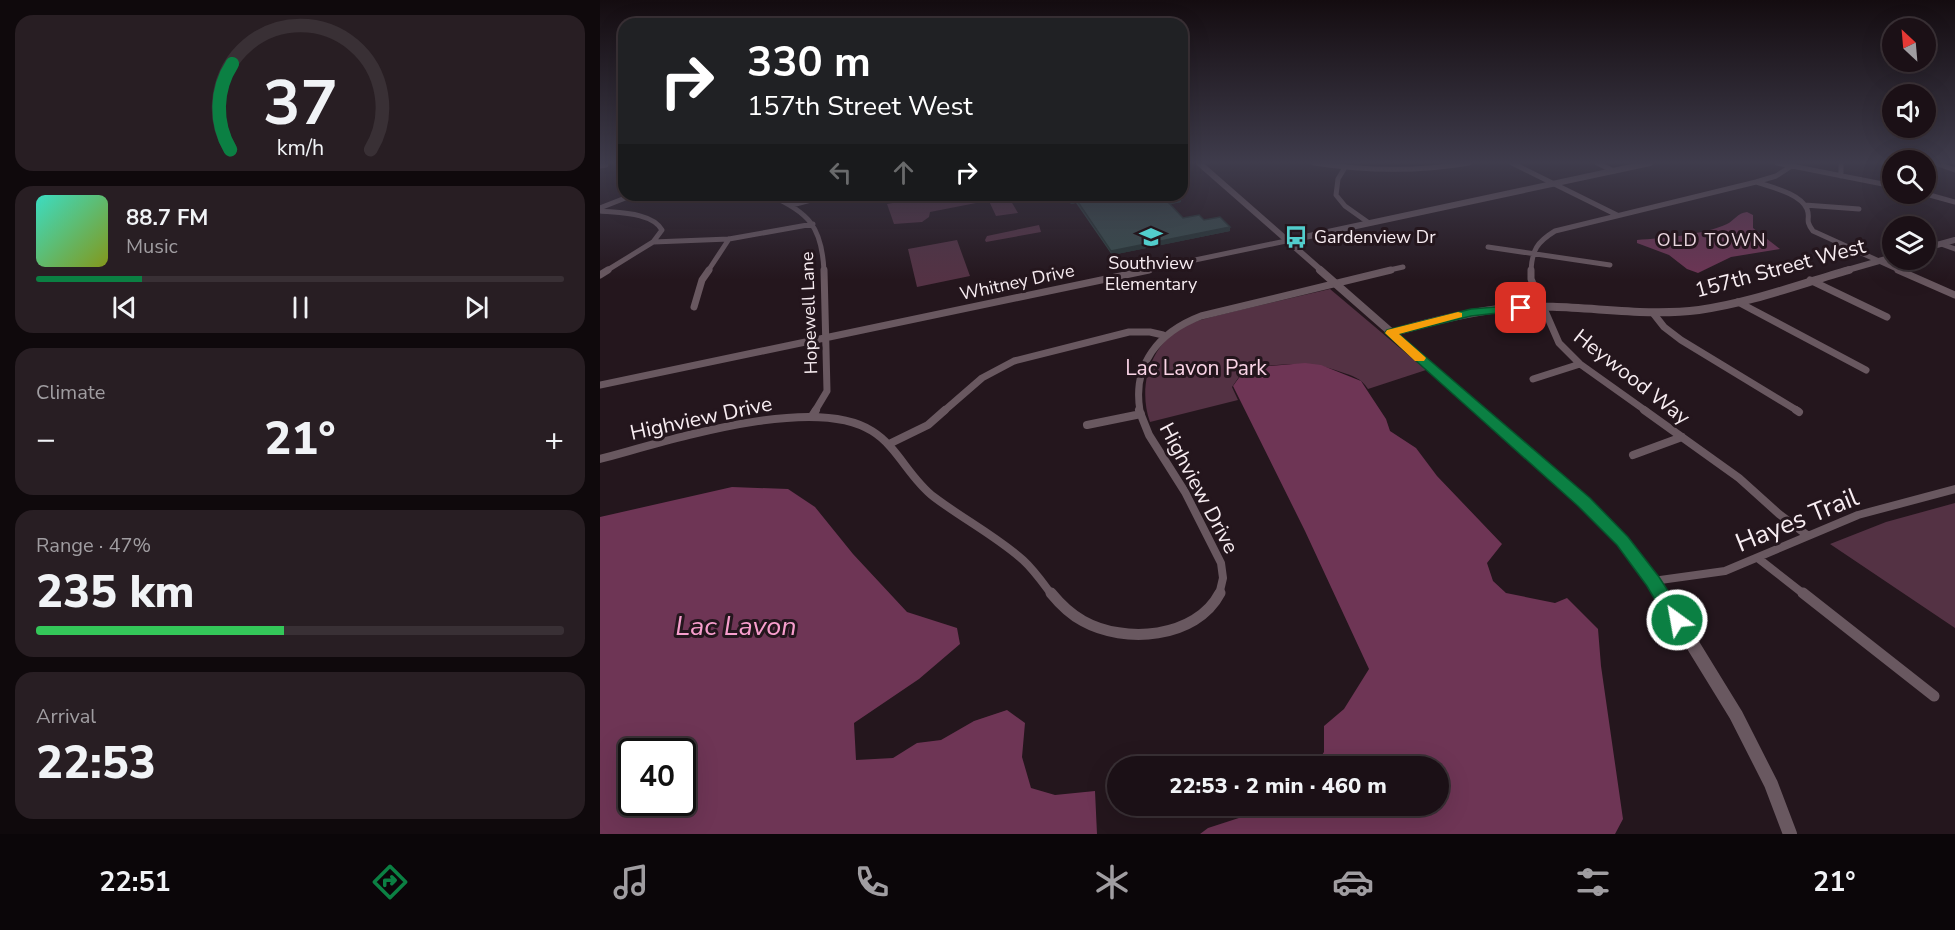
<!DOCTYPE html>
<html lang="en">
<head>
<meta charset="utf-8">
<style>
	:root { --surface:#1b1016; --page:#281e23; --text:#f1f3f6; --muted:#a09da1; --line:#393035; --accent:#0b8043 }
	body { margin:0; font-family:"Nunito Sans",sans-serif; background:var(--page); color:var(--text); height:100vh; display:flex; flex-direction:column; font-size:22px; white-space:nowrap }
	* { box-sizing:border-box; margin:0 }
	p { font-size:20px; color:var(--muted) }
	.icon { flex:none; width:33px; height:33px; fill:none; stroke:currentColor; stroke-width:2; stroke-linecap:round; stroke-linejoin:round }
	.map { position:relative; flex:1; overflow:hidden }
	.sheet { display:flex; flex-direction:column; gap:15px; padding:15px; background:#0f090c; width:600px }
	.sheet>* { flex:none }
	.top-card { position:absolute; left:18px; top:18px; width:570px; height:183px; border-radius:18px; box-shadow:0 6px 24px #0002,0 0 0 2px var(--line); background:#202124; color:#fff; overflow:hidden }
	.needle { width:39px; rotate:334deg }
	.buttons { position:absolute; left:1282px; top:18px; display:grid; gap:12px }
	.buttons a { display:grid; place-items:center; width:54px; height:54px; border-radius:50%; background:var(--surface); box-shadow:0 6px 24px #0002,0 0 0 2px var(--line); font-size:30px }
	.speed { position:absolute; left:18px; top:738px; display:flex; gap:12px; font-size:30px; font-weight:700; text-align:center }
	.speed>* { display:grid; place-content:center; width:78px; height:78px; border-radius:50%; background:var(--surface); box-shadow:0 6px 24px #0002,0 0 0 2px var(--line); line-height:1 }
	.speed .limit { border:3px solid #111; border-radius:9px; background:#fff; color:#111 }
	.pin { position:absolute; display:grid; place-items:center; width:51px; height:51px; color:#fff; margin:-26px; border-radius:12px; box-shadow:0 3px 9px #0006 }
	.me { position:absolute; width:66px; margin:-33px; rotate:328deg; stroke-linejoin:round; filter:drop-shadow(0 0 4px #0008) }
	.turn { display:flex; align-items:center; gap:21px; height:126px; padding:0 30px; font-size:27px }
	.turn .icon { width:78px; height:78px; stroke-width:2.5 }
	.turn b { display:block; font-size:42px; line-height:51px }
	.lanes { display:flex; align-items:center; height:57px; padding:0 30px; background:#0003; justify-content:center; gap:30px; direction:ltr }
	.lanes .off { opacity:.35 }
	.big { font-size:45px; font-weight:800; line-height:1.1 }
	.sheet .widget { flex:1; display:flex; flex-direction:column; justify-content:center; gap:9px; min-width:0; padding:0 21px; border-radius:18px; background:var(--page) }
	.sheet .dial { align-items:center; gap:0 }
	.dial svg { height:156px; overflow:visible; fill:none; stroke:var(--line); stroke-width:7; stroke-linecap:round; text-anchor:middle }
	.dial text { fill:var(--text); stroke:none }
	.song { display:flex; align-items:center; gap:18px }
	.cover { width:72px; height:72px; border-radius:9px; background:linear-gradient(135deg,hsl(170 70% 55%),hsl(70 70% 35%)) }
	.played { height:6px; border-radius:3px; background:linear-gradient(90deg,var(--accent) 20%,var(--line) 20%) }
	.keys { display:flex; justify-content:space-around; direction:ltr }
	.heat { display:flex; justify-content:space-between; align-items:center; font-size:33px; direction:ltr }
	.charge { height:9px; border-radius:4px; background:linear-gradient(90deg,#34c759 47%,var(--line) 0) }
	.trip { position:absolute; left:507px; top:756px; width:342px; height:60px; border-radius:30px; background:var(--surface); box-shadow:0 6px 24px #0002,0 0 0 2px var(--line); font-weight:800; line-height:60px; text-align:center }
	.menu { display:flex; height:96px; justify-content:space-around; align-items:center; background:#0b0609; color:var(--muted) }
	.menu .icon { width:42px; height:42px }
	.menu .current { color:var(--accent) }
	.menu b { font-size:27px; color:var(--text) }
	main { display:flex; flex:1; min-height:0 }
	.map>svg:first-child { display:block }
	.green { fill:#543244 }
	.forest { fill:#6e3555; fill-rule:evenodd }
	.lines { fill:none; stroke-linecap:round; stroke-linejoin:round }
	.minor-far3 { stroke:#695860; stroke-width:5 }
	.minor-far2 { stroke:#695860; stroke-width:7 }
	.minor-far1 { stroke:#695860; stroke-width:8 }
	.minor { stroke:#695860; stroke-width:11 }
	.tertiary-far3 { stroke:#695860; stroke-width:6 }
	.tertiary-far2 { stroke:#695860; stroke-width:8 }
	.tertiary-far1 { stroke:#695860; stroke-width:10 }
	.tertiary { stroke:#695860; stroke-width:14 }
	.wall { fill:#304242 }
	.shaded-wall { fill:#273636 }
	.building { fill:#384d4d; stroke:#273636; stroke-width:1.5 }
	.route { fill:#0b8043; stroke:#07532c; stroke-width:1.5 }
	.slow { fill:#f59e0b }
	.labels { text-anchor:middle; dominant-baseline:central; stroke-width:6; stroke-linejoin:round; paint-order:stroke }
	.far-poi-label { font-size:18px; fill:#f7ecf1; stroke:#24161d; text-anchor:start }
	.far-neighbourhood-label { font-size:18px; letter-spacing:1.5px; fill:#ebd7e0; stroke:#24161d }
	.far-street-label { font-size:18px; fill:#f7ecf1; stroke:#24161d }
	.street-label { font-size:21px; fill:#f7ecf1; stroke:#24161d }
	.park-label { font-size:21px; fill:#fad4e6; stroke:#24161d }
	.near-street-label { font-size:26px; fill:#f7ecf1; stroke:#24161d }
	.near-water-label { font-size:27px; font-style:italic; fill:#f79ecd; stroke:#24161d }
</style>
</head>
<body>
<main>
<section class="sheet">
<div class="widget dial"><svg viewBox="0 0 100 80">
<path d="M14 69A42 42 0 1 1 86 69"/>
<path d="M14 69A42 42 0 0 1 15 25" stroke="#0b8043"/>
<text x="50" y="56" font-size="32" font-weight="700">37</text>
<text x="50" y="72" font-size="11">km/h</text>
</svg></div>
<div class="widget">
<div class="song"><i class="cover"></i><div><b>88.7 FM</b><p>Music</p></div></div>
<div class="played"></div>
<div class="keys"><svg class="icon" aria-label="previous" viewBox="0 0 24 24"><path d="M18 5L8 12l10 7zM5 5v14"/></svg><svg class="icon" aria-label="pause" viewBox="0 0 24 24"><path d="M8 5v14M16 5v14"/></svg><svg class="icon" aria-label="next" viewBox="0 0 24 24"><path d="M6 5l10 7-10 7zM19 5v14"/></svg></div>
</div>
<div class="widget"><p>Climate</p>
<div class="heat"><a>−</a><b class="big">21°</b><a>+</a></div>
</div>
<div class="widget"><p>Range · 47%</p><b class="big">235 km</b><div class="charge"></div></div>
<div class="widget"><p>Arrival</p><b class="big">22:53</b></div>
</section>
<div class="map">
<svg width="1355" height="834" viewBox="0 0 1355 834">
	<rect width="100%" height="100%" fill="#24161d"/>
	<path class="green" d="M337,195h34l5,8 -46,9 -1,5 -7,5 -28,2 -7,-20z
		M408,196l10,17 -22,3 -8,-17z
		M439,225l2,7 -55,10 -1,-2 2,-4z
		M357,240l13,36 -53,11 -9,-38z
		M730,289l96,81 -58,19c-7,-11 -15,-13 -27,-17 -33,-13 -61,-7 -96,-4l-13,19 6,13 -88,22c-12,-34 -1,-73 29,-93 17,-10 39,-13 57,-18 31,-7 62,-15 94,-22z
		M1355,503v125l-125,-84 56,-22z"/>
	<path class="forest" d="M1147,212l6,3v13l27,21 -49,8 -33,16 -11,-4 -18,-14 -32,-12v-3c26,-2 66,-5 90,-16 8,-4 10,-11 20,-12z
		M705,363l16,2 40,16 25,38 4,12 26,17 21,28 65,68 -15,19 6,18 13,12 49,10 12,-5 31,31 3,37 22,153 -8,15h-415l8,-6 68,-22h162v-40h-123l9,-14v-26l20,-17 25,-40 -64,-138 -72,-145 13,-18z
		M132,487l56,2 27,18 38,47 54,58 50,16 3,16 -41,35 -65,44 2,37 37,-2 24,-15 24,-3 33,-19 33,-11 18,13 -3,34 9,31 24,7 40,-4 2,43h-497v-317zM32,752h50v50h-50z"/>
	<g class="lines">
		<path class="minor-far3" d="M714,163c52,8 103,9 155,0
			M912,163l105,52
			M997,163l17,8
			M1177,163l116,23
			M1241,163v13
			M1335,163l20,7
			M0,166l6,-1
			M744,169l-6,10 -2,16 9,11 24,17
			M1156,182c14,5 44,11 51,27 4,10 -3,10 6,22l88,40
			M1326,194l29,8
			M169,195c40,17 53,32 55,76
			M192,205l38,-10
			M1205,205l54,4
			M0,208l33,-13
			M0,211c18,2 52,1 62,19l-9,12 -47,29
			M53,242l76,-3 84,-15
			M1341,244l14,5
			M888,247l122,18
			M108,271l21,-32
			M542,271l144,-30
			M785,271l18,-4
			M931,271c1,-21 6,-29 24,-40l201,-49 20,-6 14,-9"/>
		<path class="minor-far2" d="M931,270v9l28,64 21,21 66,47
			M1298,270l57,25
			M0,275l8,-5
			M1210,280l77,37
			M1138,302l128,68
			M94,307l8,-27 7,-10
			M1053,313l11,14 17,13 117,71
			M933,379l47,-15
			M0,385l549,-115
			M215,411l12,-20 -3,-121
			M344,411l38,-33 32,-17 115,-29h21l13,3
			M540,411c-8,-47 19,-79 61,-95l190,-46"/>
		<path class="minor-far1" d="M539,410l10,25 36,57 36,71 2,15 -4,17
			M1044,410l95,68 40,36 28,21
			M1196,410l3,2
			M212,416l4,-6
			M487,425l54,-11
			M289,444l39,-19 17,-15
			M1033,455l49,-18
			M0,459c65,-17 213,-66 272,-28 26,16 37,47 62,66 29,22 62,39 89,63 11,10 20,23 29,35
			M1159,559l46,36
			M1053,581l72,-10 133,-56 97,-26"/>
		<path class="minor" d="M451,593c9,11 19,21 32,28 41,23 113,18 137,-28
			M1203,593l131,103"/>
		<path class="tertiary-far3" d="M599,163l123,108
			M686,241l364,-78
			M1326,248l29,-8
			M1244,271l49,-14"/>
		<path class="tertiary-far2" d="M720,270l161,141
			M791,333c38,-11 76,-21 116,-25 64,-6 128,10 192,2 51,-7 101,-26 150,-40"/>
		<path class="tertiary-far1" d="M879,410c65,57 137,111 183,185"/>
		<path class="tertiary" d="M1061,593l75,122 35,69 19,50"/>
	</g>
	<path class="wall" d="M465,195h112l4,7 -11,2 13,14 21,2 26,11 -118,24 -36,-52 -5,1z"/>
	<path class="shaded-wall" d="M476,199v4l-5,1 -1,-4z
		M581,199v3l-13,3 -1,-4z
		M630,227v4l-118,24 -1,-4z"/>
	<path class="building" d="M467,195h110l4,4 -14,2 16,17 16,-3 5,5 16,-3 10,10 -119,24 -35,-52 -6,1z"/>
	<linearGradient id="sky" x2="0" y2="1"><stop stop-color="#140c10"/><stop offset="0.58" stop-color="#3f3c4c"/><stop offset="1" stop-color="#3f3c4c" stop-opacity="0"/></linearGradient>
	<rect width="1355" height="280" fill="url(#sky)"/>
	<path class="route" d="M921,305l4,1v4l-54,6 -72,18 191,164 38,39 31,40 24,37 3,6 -3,5 -6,2 -7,-2 -23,-39 -30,-41 -39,-39 -193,-173 2,-3 84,-21z"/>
	<path class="slow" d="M858,312l4,1v4l-63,17 25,22 2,2 -2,3h-9l-30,-28 2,-3z"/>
	<defs>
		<g id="school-bare" transform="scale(1.8)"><path d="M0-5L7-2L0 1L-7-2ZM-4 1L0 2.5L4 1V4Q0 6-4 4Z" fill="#52cdcc" stroke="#24161d" stroke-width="2.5" paint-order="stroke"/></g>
		<g id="bus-bare" transform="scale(1.8)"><path d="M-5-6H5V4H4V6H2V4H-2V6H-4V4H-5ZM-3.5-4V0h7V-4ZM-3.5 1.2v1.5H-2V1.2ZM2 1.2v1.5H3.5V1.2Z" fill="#52cdcc" stroke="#24161d" stroke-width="2.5" paint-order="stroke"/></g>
	</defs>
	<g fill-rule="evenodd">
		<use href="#school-bare" x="551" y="237"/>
		<use href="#bus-bare" x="696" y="237"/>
	</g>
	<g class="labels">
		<g class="far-poi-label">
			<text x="714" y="237">Gardenview Dr</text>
			<text x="551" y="263" text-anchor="middle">Southview<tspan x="551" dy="21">Elementary</tspan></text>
		</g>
		<g class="far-neighbourhood-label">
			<text x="1112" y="240">OLD TOWN</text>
		</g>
		<g class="far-street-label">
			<text transform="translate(417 282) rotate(-12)">Whitney Drive</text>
			<text transform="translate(209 313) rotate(-92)">Hopewell Lane</text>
		</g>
		<g class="street-label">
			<text transform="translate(1180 268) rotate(-15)">157th Street West</text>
			<text transform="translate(1032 377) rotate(38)">Heywood Way</text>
			<text transform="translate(101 418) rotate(-12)">Highview Drive</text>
			<text transform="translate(599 488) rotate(62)">Highview Drive</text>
		</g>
		<g class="park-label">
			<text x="596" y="368">Lac Lavon Park</text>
		</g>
		<g class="near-street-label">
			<text transform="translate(1197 520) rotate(-22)">Hayes Trail</text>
		</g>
		<g class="near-water-label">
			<text x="136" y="626">Lac Lavon</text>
		</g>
	</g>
</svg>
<div class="buttons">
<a><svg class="needle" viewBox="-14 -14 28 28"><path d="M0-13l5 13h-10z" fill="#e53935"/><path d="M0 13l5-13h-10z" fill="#a09da1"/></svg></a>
<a><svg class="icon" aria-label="sound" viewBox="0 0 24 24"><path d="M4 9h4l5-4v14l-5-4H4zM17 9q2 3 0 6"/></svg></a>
<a><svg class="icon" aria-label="search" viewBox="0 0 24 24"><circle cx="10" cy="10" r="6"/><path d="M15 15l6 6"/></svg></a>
<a><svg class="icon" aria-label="layers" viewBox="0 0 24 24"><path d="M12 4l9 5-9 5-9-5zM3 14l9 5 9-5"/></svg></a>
</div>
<div class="speed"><div class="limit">40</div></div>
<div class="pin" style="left:921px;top:308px;background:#d93025"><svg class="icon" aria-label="arrive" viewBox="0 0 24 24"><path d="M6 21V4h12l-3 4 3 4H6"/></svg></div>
<svg class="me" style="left:1077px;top:620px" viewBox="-20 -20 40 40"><circle r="17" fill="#0b8043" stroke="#fff" stroke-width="3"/><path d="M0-11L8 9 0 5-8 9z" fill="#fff"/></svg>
<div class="trip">22:53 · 2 min · 460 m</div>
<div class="top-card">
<div class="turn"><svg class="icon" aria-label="right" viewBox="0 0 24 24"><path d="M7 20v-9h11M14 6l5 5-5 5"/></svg><div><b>330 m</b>157th Street West</div></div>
<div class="lanes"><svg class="icon off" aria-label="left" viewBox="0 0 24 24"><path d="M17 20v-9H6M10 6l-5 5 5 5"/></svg><svg class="icon off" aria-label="ahead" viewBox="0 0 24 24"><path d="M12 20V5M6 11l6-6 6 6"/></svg><svg class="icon" aria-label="right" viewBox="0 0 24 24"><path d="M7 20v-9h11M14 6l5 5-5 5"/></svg></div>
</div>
</div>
</main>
<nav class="menu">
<b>22:51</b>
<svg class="icon current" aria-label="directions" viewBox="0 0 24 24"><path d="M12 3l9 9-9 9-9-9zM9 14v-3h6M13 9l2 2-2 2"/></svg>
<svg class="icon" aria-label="music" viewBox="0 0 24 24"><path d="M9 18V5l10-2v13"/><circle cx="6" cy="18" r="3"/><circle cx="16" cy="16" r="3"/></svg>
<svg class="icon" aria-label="phone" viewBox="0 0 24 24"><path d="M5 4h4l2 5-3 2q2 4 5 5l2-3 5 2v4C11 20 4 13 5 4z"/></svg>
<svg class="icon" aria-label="climate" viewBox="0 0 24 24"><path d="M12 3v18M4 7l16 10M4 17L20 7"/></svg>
<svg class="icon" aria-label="car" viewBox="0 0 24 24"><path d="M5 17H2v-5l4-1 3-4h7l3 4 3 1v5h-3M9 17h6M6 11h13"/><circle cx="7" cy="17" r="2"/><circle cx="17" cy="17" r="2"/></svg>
<svg class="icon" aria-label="filters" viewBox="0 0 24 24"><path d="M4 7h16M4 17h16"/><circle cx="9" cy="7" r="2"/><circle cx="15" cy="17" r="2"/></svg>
<b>21°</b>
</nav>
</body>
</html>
